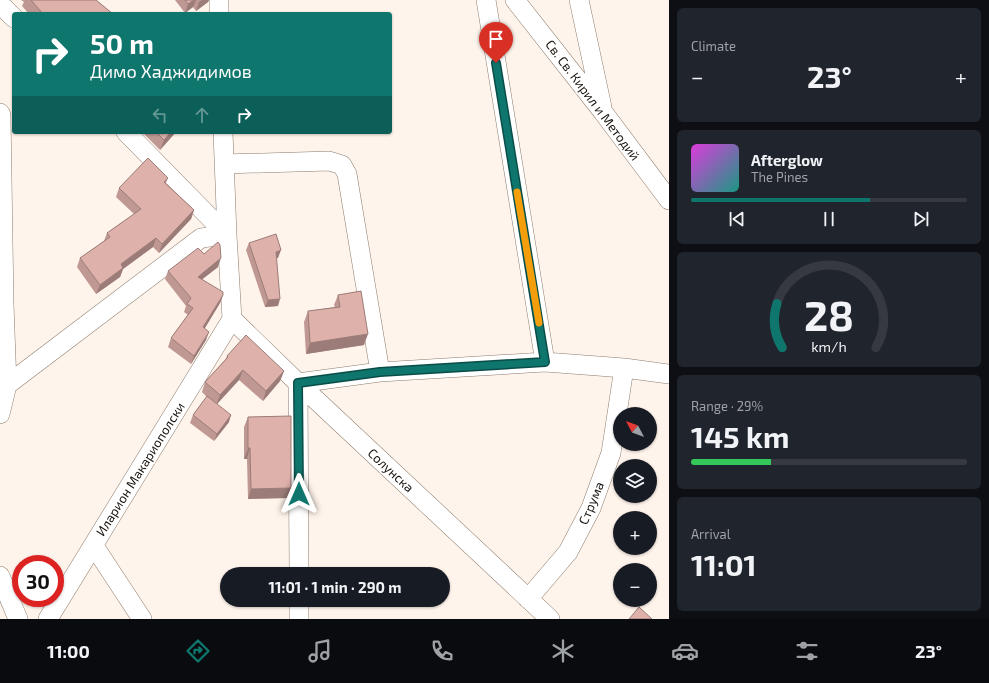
<!DOCTYPE html>
<html lang="en">
<head>
<meta charset="utf-8">
<style>
	:root { --surface:#171b24; --page:#20242c; --text:#f1f3f6; --muted:#9ea1a6; --line:#363941; --accent:#0f766e }
	body { margin:0; font-family:"Exo 2",sans-serif; background:var(--page); color:var(--text); height:100vh; display:flex; flex-direction:column; font-size:15px; white-space:nowrap }
	* { box-sizing:border-box; margin:0 }
	p { font-size:13px; color:var(--muted) }
	.icon { flex:none; width:22px; height:22px; fill:none; stroke:currentColor; stroke-width:2; stroke-linecap:round; stroke-linejoin:round }
	.map { position:relative; flex:1; overflow:hidden }
	.sheet { display:flex; flex-direction:column; gap:8px; padding:8px; background:#0d0f14; width:320px }
	.sheet>* { flex:none }
	.guide { position:absolute; left:12px; top:12px; width:380px; height:122px; border-radius:4px; box-shadow:0 1px 3px #0004; background:#0f766e; color:#fff; overflow:hidden }
	.needle { width:26px; rotate:311deg }
	.fabs { position:absolute; left:613px; top:407px; display:grid; gap:8px }
	.fabs a { display:grid; place-items:center; width:44px; height:44px; border-radius:50%; background:var(--surface); box-shadow:0 1px 3px #0004; font-size:20px }
	.speed { position:absolute; left:12px; top:555px; display:flex; gap:8px; font-size:20px; font-weight:700; text-align:center }
	.speed>* { display:grid; place-content:center; width:52px; height:52px; border-radius:50%; background:var(--surface); box-shadow:0 1px 3px #0004; line-height:1 }
	.speed .limit { border:6px solid #d22; background:#fff; color:#111 }
	.pin { position:absolute; display:grid; place-items:center; width:34px; height:34px; color:#fff; margin:-41px -17px; border-radius:50% 50% 50% 0; rotate:-45deg; box-shadow:0 0 4px #0007 }
	.pin .icon { rotate:45deg }
	.me { position:absolute; width:44px; margin:-22px; rotate:0deg; stroke-linejoin:round; filter:drop-shadow(0 0 3px #0008) }
	.turn { display:flex; align-items:center; gap:14px; height:84px; padding:0 12px; font-size:18px }
	.turn .icon { width:52px; height:52px; stroke-width:2.5 }
	.turn b { display:block; font-size:28px; line-height:34px }
	.lanes { display:flex; align-items:center; height:38px; padding:0 12px; background:#0003; justify-content:center; gap:20px; direction:ltr }
	.lanes .off { opacity:.35 }
	.big { font-size:30px; font-weight:700; line-height:1.1 }
	.sheet .widget { flex:1; display:flex; flex-direction:column; justify-content:center; gap:6px; min-width:0; padding:0 14px; border-radius:6px; background:var(--page) }
	.sheet .dial { align-items:center; gap:0 }
	.dial svg { height:104px; overflow:visible; fill:none; stroke:var(--line); stroke-width:7; stroke-linecap:round; text-anchor:middle }
	.dial text { fill:var(--text); stroke:none }
	.song { display:flex; align-items:center; gap:12px }
	.cover { width:48px; height:48px; border-radius:6px; background:linear-gradient(135deg,hsl(300 70% 55%),hsl(170 70% 35%)) }
	.played { height:4px; border-radius:2px; background:linear-gradient(90deg,var(--accent) 65%,var(--line) 65%) }
	.keys { display:flex; justify-content:space-around; direction:ltr }
	.heat { display:flex; justify-content:space-between; align-items:center; font-size:22px; direction:ltr }
	.charge { height:6px; border-radius:3px; background:linear-gradient(90deg,#34c759 29%,var(--line) 0) }
	.trip { position:absolute; left:220px; top:567px; width:230px; height:40px; border-radius:20px; background:var(--surface); box-shadow:0 1px 3px #0004; font-weight:700; line-height:40px; text-align:center }
	.menu { display:flex; height:64px; justify-content:space-around; align-items:center; background:#090b0e; color:var(--muted) }
	.menu .icon { width:28px; height:28px }
	.menu .active { color:var(--accent) }
	.menu b { font-size:18px; color:var(--text) }
	main { display:flex; flex:1; min-height:0 }
	.map>svg:first-child { display:block }
	.lines { fill:none; stroke-linecap:round; stroke-linejoin:round }
	.street-casing { stroke:#8c7c6e; stroke-width:20 }
	.street { stroke:#fff; stroke-width:19 }
	.wall { fill:#bf9893 }
	.shaded-wall { fill:#9b7c78 }
	.building { fill:#deb1ab; stroke:#9b7c78 }
	.route-casing { stroke:#0a4d48; stroke-width:10 }
	.route { stroke:#0f766e; stroke-width:7 }
	.slow { stroke:#f59e0b; stroke-width:7 }
	.labels { text-anchor:middle; dominant-baseline:central; stroke-width:3.5; stroke-linejoin:round; paint-order:stroke }
	.street-label { font-size:13px; fill:#1a140f; stroke:#fff }
</style>
</head>
<body>
<main>
<div class="map">
<svg width="669" height="619" viewBox="0 0 669 619">
	<rect width="100%" height="100%" fill="#fff4eb"/>
	<g class="lines">
		<g class="street-casing">
			<path id="street" d="M219,0v14
				M486,0l59,362
				M515,0l88,112 66,88
				M579,0l23,107
				M0,4l14,14
				M0,113l1,2 3,189 3,81 -7,29
				M126,132l101,103 -4,-103
				M224,164l105,-3 13,4 5,9 33,198
				M232,319l66,64 252,236
				M7,385l194,-147 26,-3 5,84
				M94,546l48,73
				M299,574l-1,-191 82,-11 165,-10 79,6 45,6
				M0,576l18,43
				M528,599l40,-47 23,-44 20,-55 13,-85
				M299,600v19
				M48,619l184,-300"/>
		</g>
		<use href="#street" class="street"/>
	</g>
	<path class="wall" d="M21,0h75l17,14h-84l-7,-8 2,-4z
		M175,0h34l-1,2 -12,9 -3,-4 -8,6z
		M142,132h34l-16,18z
		M168,178l-2,5 28,27 -3,9 -32,34 -6,-6 -30,22 -3,8 -24,17 -19,-27 3,-9 24,-17 3,-8 27,-19 -18,-17 3,-9z
		M249,243l29,15h-2l2,48 -13,1 -19,-57z
		M204,254l14,13 -16,12 21,16 -3,8 -15,25 1,12 -15,24 -23,-17 3,-9 17,-23 -4,-3 2,-6 -21,-27 3,-8z
		M338,295l26,50 -58,9 -2,-32 4,-11 27,-4 -1,-2z
		M227,356l57,15 -4,10 -17,20 -24,-21 -22,24 12,18 -15,19 -24,-18 3,-8 14,-18 -5,-5 3,-10 20,-22z
		M248,417l43,71 -3,10 -40,1 -1,-40h-3v-32z"/>
	<path class="shaded-wall" d="M194,0h2l-3,7 -8,6 3,-9z
		M202,0h7l-1,2 -12,9 3,-9z
		M171,132h5l-16,18 4,-10z
		M194,210l-3,9 -32,34 3,-9z
		M156,238l-3,9 -30,22 -3,8 -24,17 4,-9 21,-21z
		M281,250l-3,8 -5,1 3,-7z
		M221,258l-3,9 -23,18 3,-8z
		M223,295l-3,8 -20,33 3,-9z
		M280,299l-2,7 -13,1 3,-7z
		M209,332l-3,8 -15,24 3,-8z
		M368,334l-4,11 -58,9 4,-11z
		M243,370l-4,10 -23,25 4,-10z
		M284,371l-4,10 -17,20 3,-10z
		M231,415l-2,7 -15,19 3,-7z
		M248,448h2l-3,11h-3z
		M291,488l-3,10 -40,1 3,-10z"/>
	<path class="building" d="M31,0h65l17,14h-70z
		M185,0h9l-6,4z
		M156,132h15l-7,8z
		M148,158l20,20 -4,4 30,28 -32,34 -6,-6 -35,26 2,4 -23,17 -20,-27 30,-21 -3,-4 34,-24 -22,-21z
		M276,234l5,16 -5,2 4,47 -12,1 -19,-57z
		M218,242l2,3 1,13 -23,19 25,15v3l-20,32 6,5 -15,24 -23,-18 22,-30 -6,-4 4,-6 -23,-27 30,-23 6,6z
		M361,291l7,43 -58,9 -2,-32 32,-4 -2,-12z
		M246,335l38,36 -18,20 -23,-21 -23,25 -15,-13 23,-25 -1,-1z
		M207,396l24,19 -14,19 -24,-19z
		M291,416v72l-40,1 -1,-41h-2v-31z
		M639,607l13,12h-23z"/>
	<g class="lines">
		<g class="route-casing">
			<path id="route" d="M299,494l-1,-111 82,-11 165,-10 -49,-299"/>
		</g>
		<use href="#route" class="route"/>
		<path class="slow" d="M517,192l22,131"/>
	</g>
	<g class="labels">
		<g class="street-label">
			<text transform="translate(593 100) rotate(53)">Св. Св. Кирил и Методий</text>
			<text transform="translate(140 469) rotate(-58)">Иларион Макариополски</text>
			<text transform="translate(391 470) rotate(43)">Солунска</text>
			<text transform="translate(591 503) rotate(-67)">Струма</text>
		</g>
	</g>
</svg>
<div class="fabs">
<a><svg class="needle" viewBox="-14 -14 28 28"><path d="M0-13l5 13h-10z" fill="#e53935"/><path d="M0 13l5-13h-10z" fill="#9ea1a6"/></svg></a>
<a><svg class="icon" aria-label="layers" viewBox="0 0 24 24"><path d="M12 4l9 5-9 5-9-5zM3 14l9 5 9-5"/></svg></a>
<a>+</a>
<a>−</a>
</div>
<div class="speed"><div class="limit">30</div></div>
<div class="pin" style="left:496px;top:63px;background:#d93025"><svg class="icon" aria-label="arrive" viewBox="0 0 24 24"><path d="M6 21V4h12l-3 4 3 4H6"/></svg></div>
<svg class="me" style="left:299px;top:494px" viewBox="-20 -20 40 40"><path d="M0-17L14 15 0 8-14 15z" fill="#0f766e" stroke="#fff" stroke-width="4"/></svg>
<div class="trip">11:01 · 1 min · 290 m</div>
<div class="guide">
<div class="turn"><svg class="icon" aria-label="right" viewBox="0 0 24 24"><path d="M7 20v-9h11M14 6l5 5-5 5"/></svg><div><b>50 m</b>Димо Хаджидимов</div></div>
<div class="lanes"><svg class="icon off" aria-label="left" viewBox="0 0 24 24"><path d="M17 20v-9H6M10 6l-5 5 5 5"/></svg><svg class="icon off" aria-label="ahead" viewBox="0 0 24 24"><path d="M12 20V5M6 11l6-6 6 6"/></svg><svg class="icon" aria-label="right" viewBox="0 0 24 24"><path d="M7 20v-9h11M14 6l5 5-5 5"/></svg></div>
</div>
</div>
<section class="sheet">
<div class="widget"><p>Climate</p>
<div class="heat"><a>−</a><b class="big">23°</b><a>+</a></div>
</div>
<div class="widget">
<div class="song"><i class="cover"></i><div><b>Afterglow</b><p>The Pines</p></div></div>
<div class="played"></div>
<div class="keys"><svg class="icon" aria-label="previous" viewBox="0 0 24 24"><path d="M18 5L8 12l10 7zM5 5v14"/></svg><svg class="icon" aria-label="pause" viewBox="0 0 24 24"><path d="M8 5v14M16 5v14"/></svg><svg class="icon" aria-label="next" viewBox="0 0 24 24"><path d="M6 5l10 7-10 7zM19 5v14"/></svg></div>
</div>
<div class="widget dial"><svg viewBox="0 0 100 80">
<path d="M14 69A42 42 0 1 1 86 69"/>
<path d="M14 69A42 42 0 0 1 10 35" stroke="#0f766e"/>
<text x="50" y="56" font-size="32" font-weight="700">28</text>
<text x="50" y="72" font-size="11">km/h</text>
</svg></div>
<div class="widget"><p>Range · 29%</p><b class="big">145 km</b><div class="charge"></div></div>
<div class="widget"><p>Arrival</p><b class="big">11:01</b></div>
</section>
</main>
<nav class="menu">
<b>11:00</b>
<svg class="icon active" aria-label="directions" viewBox="0 0 24 24"><path d="M12 3l9 9-9 9-9-9zM9 14v-3h6M13 9l2 2-2 2"/></svg>
<svg class="icon" aria-label="music" viewBox="0 0 24 24"><path d="M9 18V5l10-2v13"/><circle cx="6" cy="18" r="3"/><circle cx="16" cy="16" r="3"/></svg>
<svg class="icon" aria-label="phone" viewBox="0 0 24 24"><path d="M5 4h4l2 5-3 2q2 4 5 5l2-3 5 2v4C11 20 4 13 5 4z"/></svg>
<svg class="icon" aria-label="climate" viewBox="0 0 24 24"><path d="M12 3v18M4 7l16 10M4 17L20 7"/></svg>
<svg class="icon" aria-label="car" viewBox="0 0 24 24"><path d="M5 17H2v-5l4-1 3-4h7l3 4 3 1v5h-3M9 17h6M6 11h13"/><circle cx="7" cy="17" r="2"/><circle cx="17" cy="17" r="2"/></svg>
<svg class="icon" aria-label="filters" viewBox="0 0 24 24"><path d="M4 7h16M4 17h16"/><circle cx="9" cy="7" r="2"/><circle cx="15" cy="17" r="2"/></svg>
<b>23°</b>
</nav>
</body>
</html>
